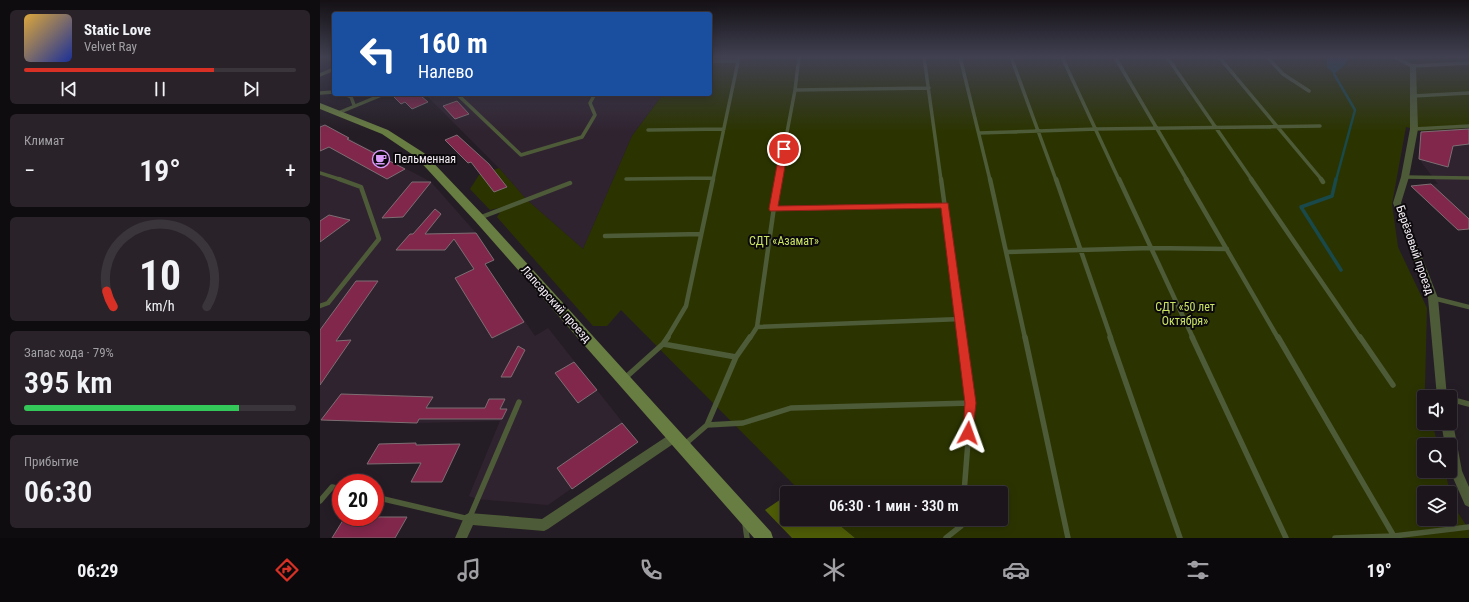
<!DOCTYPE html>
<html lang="ru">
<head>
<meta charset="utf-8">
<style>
	:root { --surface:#1c161c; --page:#292329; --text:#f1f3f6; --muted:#a09fa3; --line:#3a353b; --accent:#d93025 }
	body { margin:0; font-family:"Roboto Condensed",sans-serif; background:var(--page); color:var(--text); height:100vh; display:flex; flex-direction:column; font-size:15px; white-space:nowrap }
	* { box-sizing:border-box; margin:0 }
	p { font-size:13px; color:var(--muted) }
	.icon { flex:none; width:22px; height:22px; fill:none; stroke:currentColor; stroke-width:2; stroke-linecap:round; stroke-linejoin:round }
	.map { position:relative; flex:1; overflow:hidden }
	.sheet { display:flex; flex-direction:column; gap:10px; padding:10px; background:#0f0c0f; width:320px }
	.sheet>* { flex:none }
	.top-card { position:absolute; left:12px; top:12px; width:380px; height:84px; border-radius:4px; box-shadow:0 2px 10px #0003,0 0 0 1px var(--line); background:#1a4fa0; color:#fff; overflow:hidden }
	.controls { position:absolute; left:1097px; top:390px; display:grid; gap:8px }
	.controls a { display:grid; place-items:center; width:40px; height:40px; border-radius:4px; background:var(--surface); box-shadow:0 2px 10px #0003,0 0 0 1px var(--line); font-size:20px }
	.speed { position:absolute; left:12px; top:474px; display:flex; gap:8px; font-size:20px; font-weight:700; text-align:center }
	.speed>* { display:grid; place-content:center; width:52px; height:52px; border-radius:50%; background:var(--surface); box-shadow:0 2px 10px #0003,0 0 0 1px var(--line); line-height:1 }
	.speed .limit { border:6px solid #d22; background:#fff; color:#111 }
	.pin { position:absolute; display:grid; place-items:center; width:34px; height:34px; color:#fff; margin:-17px; border:2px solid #fff; border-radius:50%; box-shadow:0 1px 4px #0007 }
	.me { position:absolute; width:44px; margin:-22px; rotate:4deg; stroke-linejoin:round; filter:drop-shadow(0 0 3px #0008) }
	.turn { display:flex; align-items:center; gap:14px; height:84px; padding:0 20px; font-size:18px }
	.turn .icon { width:52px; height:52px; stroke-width:2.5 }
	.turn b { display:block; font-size:28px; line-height:34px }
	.big { font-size:30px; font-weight:600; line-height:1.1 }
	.sheet .tile { flex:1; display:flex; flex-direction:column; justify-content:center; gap:6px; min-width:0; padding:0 14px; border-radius:6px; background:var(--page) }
	.sheet .dial { align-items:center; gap:0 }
	.dial svg { height:104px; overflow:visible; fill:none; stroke:var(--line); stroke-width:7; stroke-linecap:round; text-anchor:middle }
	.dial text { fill:var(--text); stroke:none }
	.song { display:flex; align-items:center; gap:12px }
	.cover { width:48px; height:48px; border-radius:6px; background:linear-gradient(135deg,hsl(40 70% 55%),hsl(230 70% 35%)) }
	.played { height:4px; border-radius:2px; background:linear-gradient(90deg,var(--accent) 70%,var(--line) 70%) }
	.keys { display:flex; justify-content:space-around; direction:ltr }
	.heat { display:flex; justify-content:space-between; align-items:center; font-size:22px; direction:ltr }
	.charge { height:6px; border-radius:3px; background:linear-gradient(90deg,#34c759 79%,var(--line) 0) }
	.trip { position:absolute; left:460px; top:486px; width:228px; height:40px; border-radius:4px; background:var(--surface); box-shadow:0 2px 10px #0003,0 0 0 1px var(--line); font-weight:600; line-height:40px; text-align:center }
	.dock { display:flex; height:64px; justify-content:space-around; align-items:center; background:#0b090b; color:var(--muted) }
	.dock .icon { width:28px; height:28px }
	.dock .active { color:var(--accent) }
	.dock b { font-size:18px; color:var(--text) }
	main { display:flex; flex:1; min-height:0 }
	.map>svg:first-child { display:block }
	.built { fill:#302330 }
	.green { fill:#2b3400; fill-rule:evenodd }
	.forest { fill:#4e5c07 }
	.water { fill:#19494a }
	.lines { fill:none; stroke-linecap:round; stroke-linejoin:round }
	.stream-far1 { stroke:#19494a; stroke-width:2.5 }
	.stream { stroke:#19494a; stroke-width:3.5 }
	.building { fill:#80274b; stroke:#7d6e72 }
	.lane-far2 { stroke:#4e5b38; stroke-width:3.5 }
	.lane-far1 { stroke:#4e5b38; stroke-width:4.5 }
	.lane { stroke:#4e5b38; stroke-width:5.5 }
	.street { fill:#4e5b38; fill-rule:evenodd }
	.secondary { fill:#687d42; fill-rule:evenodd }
	.route { fill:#d93025; stroke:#8d1f18 }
	.labels { text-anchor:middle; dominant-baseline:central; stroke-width:4; stroke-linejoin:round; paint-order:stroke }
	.poi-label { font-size:12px; fill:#f4eef4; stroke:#0c090c; text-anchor:start }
	.park-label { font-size:12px; fill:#c9e362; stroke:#0c090c }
	.street-label { font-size:12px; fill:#f4eef4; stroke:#0c090c }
</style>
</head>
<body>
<main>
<section class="sheet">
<div class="tile">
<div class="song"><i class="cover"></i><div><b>Static Love</b><p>Velvet Ray</p></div></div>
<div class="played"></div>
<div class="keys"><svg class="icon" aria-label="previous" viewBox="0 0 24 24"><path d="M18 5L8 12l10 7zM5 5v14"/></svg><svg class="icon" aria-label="pause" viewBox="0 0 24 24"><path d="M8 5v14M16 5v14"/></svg><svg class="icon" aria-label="next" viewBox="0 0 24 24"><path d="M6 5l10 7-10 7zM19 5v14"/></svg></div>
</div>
<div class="tile"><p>Климат</p>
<div class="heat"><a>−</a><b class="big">19°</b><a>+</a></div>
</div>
<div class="tile dial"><svg viewBox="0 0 100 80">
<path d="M14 69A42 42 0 1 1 86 69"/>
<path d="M14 69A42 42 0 0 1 9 57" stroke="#d93025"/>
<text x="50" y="56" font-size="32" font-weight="700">10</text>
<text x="50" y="72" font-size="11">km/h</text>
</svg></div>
<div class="tile"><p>Запас хода · 79%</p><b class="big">395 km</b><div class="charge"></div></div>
<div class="tile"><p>Прибытие</p><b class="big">06:30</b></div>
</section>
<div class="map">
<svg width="1149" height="538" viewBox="0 0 1149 538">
	<rect width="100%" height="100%" fill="#251d25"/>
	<path class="built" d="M105,94h238l-31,42 -49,113 -57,-50 -27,-31z
		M0,123l111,59 45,51 18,27 -9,4 50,72 13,-8 90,114 -90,63 -71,-6 -8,-3 31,-75 -83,2 -97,-3z
		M1149,128v101l-11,1 -47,-44 27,-2 -19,-25 2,-28z"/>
	<path class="green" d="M390,57h617v10l19,-3 1,-7h122v71l-48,3 -15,-4 -14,77 6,43 29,61 -3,115h8l6,22h-14v26h21l8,34 16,25v8h-614l-23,-19h169v-26h-199l-181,-183 -14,16h-14l-96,-109 6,-10 -13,3 -20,-21 9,-14 20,-7 27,31 57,50 49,-113 31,-42h47zM1104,493h26v26h-26z"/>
	<path class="forest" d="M467,495v24h45l23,19h-63l-27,-28z"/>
	<path class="water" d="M1007,57h20l-1,7 -12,10 -7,-7z"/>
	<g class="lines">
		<path class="stream-far1" d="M1014,74l21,36 -19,70"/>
		<path class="stream" d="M1016,179l-4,17 -31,11 40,63"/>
	</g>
	<path class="building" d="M71,94h34l-4,2 7,6 -16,7 -7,-7 -4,2z
		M137,101l12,13 -14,5 -12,-13z
		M5,125l24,13 -2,1 58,30 -18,10 -58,-32 -9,4v-24z
		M1149,129v15l-16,2 -5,21 -29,-8 2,-27z
		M137,135l32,29 18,23 -13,5 -23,-30 -3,1 -23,-23z
		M92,182h19l-28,35 -21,1z
		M1111,184l38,35v10l-11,1 -47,-44z
		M115,209l6,5 -16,20 51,-1 18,27 -9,4 39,58 -32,16 -37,-60 19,-9 -20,-30 -9,11h-49l14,-16h3z
		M9,215l21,5 -30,22v-21z
		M36,281h22l-42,60 15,-1 -31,45v-55z
		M198,346l7,4 -14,27h-10z
		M254,362l23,28 -19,13 -23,-30z
		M21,394l92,3 -7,11h59l4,-9h16l-5,10h7l-5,10h-83l-2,4 -96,-3z
		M302,423l16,19 -66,47 -15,-21z
		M96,443v2l44,-1 -18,38h-31l10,-19 -54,1 12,-20z
		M25,517h62l-12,21h-63z"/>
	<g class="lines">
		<path class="lane-far2" d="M604,57l17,123
			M640,57l30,123
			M691,57l45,123
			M742,57l57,123
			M795,57l72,123
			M847,57l85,123
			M899,57l103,123
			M947,57l16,17 26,17
			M390,61h28
			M1093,66l56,-3
			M0,75l14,-6
			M475,90l134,-2
			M0,93l14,-1
			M24,94l7,3 3,8
			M137,94l64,61 61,-18 13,-22 -5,-12 5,-9
			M1093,96l56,-3
			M18,113l46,-19
			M1094,129l55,-3
			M328,130l76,-1
			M659,133l118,-4 223,-3
			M0,173l22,7
			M1085,177l64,1
			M306,179l87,-1
			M393,180l26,-123
			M458,180l17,-90 4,-33"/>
		<path class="lane-far1" d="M621,179l22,159
			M670,179l35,159
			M736,179l55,159
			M799,179l74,159
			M866,179l92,159
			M931,179l109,159
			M1001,179l2,3
			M453,209l172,-4
			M159,218l91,-35
			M285,236l96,-2
			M687,252l144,-4 76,1
			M1113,298l36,9
			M0,306l8,-3 51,-64 -18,-52 -22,-8
			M437,327l21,-148
			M347,338l19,-32 27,-127
			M430,338l7,-11 204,-8"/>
		<path class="lane" d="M643,337l8,66 -7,90
			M705,337l43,201
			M790,337l70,201
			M872,337l94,201
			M958,337l117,201
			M1040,337l33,48
			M343,344l73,13
			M305,378l38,-34 5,-7
			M1130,399l19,5
			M387,425l36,-2 48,-15 180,-5
			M364,445l23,-20 29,-68 14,-20
			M55,497l94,22 50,-117
			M0,501l12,-14 9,2
			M425,524l2,14
			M626,538l15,-12 1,-7
			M1015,538l59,-2 75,-9"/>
		<path class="street" d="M1071,57h8l17,9 2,63 -9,48 -8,26 37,95 9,99h-10l-9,-99 -35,-95 8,-26 9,-48v-62z
			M1130,419l3,4 9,48 7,16v20l-4,-2 -15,-34v-26h-5l-4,-22h9z
			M355,431l4,1 2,4 -2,4 -131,89 -4,2 -71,-6 -6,13h-12l10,-23 4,-2 73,6z"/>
		<path class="secondary" d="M0,103l68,27 36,23 59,62 288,317 2,6h-19l-279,-317 -59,-64 -34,-23 -62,-25z"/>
	</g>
	<linearGradient id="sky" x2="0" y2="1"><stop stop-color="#141014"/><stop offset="0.43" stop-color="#404051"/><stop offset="1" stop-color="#404051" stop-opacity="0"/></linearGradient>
	<rect width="1149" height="132" fill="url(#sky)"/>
	<path class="route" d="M464,147l4,2 -10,57 170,-3 28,200 -4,34 -4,1 -4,-1 -1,-4 2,-30 -24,-195 -171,3 -1,-2 11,-60z"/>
	<defs>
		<g id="cafe-ring" transform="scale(0.9)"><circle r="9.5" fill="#0c090c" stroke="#d89bf8" stroke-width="1.5"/><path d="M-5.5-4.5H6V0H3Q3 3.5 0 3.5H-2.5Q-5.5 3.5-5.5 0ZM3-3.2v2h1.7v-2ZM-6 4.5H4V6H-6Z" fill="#d89bf8"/></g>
	</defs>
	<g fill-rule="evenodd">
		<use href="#cafe-ring" x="61" y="159"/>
	</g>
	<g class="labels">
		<g class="poi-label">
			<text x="74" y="159">Пельменная</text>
		</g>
		<g class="park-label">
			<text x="464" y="241">СДТ «Азамат»</text>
			<text x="865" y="307">СДТ «50 лет<tspan x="865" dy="14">Октября»</tspan></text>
		</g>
		<g class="street-label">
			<text transform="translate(1095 250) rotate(71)">Берёзовый проезд</text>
			<text transform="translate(236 304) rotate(48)">Лапсарский проезд</text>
		</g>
	</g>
</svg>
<div class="controls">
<a><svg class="icon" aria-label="sound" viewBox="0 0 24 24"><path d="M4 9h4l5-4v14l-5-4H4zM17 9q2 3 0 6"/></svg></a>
<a><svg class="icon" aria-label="search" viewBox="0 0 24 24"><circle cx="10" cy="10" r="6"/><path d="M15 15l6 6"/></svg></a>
<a><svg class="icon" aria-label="layers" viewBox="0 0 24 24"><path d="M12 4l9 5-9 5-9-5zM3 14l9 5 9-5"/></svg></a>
</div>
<div class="speed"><div class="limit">20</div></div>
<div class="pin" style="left:464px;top:149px;background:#d93025"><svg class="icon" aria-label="arrive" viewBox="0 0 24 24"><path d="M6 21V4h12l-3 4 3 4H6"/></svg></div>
<svg class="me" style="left:648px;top:433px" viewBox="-20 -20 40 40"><path d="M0-17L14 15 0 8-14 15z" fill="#d93025" stroke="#fff" stroke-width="4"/></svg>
<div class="trip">06:30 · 1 мин · 330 m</div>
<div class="top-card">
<div class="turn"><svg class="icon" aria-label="left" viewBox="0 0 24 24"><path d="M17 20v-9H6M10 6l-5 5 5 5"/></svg><div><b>160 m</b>Налево</div></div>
</div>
</div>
</main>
<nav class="dock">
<b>06:29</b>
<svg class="icon active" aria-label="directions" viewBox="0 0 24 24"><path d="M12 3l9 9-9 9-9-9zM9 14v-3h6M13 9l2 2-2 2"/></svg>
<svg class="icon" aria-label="music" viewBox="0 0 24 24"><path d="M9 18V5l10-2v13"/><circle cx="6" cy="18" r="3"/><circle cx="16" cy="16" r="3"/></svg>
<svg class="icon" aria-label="phone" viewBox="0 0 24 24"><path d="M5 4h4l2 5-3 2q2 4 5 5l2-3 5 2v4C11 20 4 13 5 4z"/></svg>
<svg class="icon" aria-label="climate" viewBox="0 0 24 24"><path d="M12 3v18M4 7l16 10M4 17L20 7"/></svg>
<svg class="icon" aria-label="car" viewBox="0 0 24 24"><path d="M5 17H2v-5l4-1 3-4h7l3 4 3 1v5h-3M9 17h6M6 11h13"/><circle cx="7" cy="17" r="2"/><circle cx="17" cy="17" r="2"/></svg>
<svg class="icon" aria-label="filters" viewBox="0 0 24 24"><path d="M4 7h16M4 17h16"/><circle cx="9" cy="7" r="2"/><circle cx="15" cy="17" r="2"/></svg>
<b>19°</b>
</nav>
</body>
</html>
